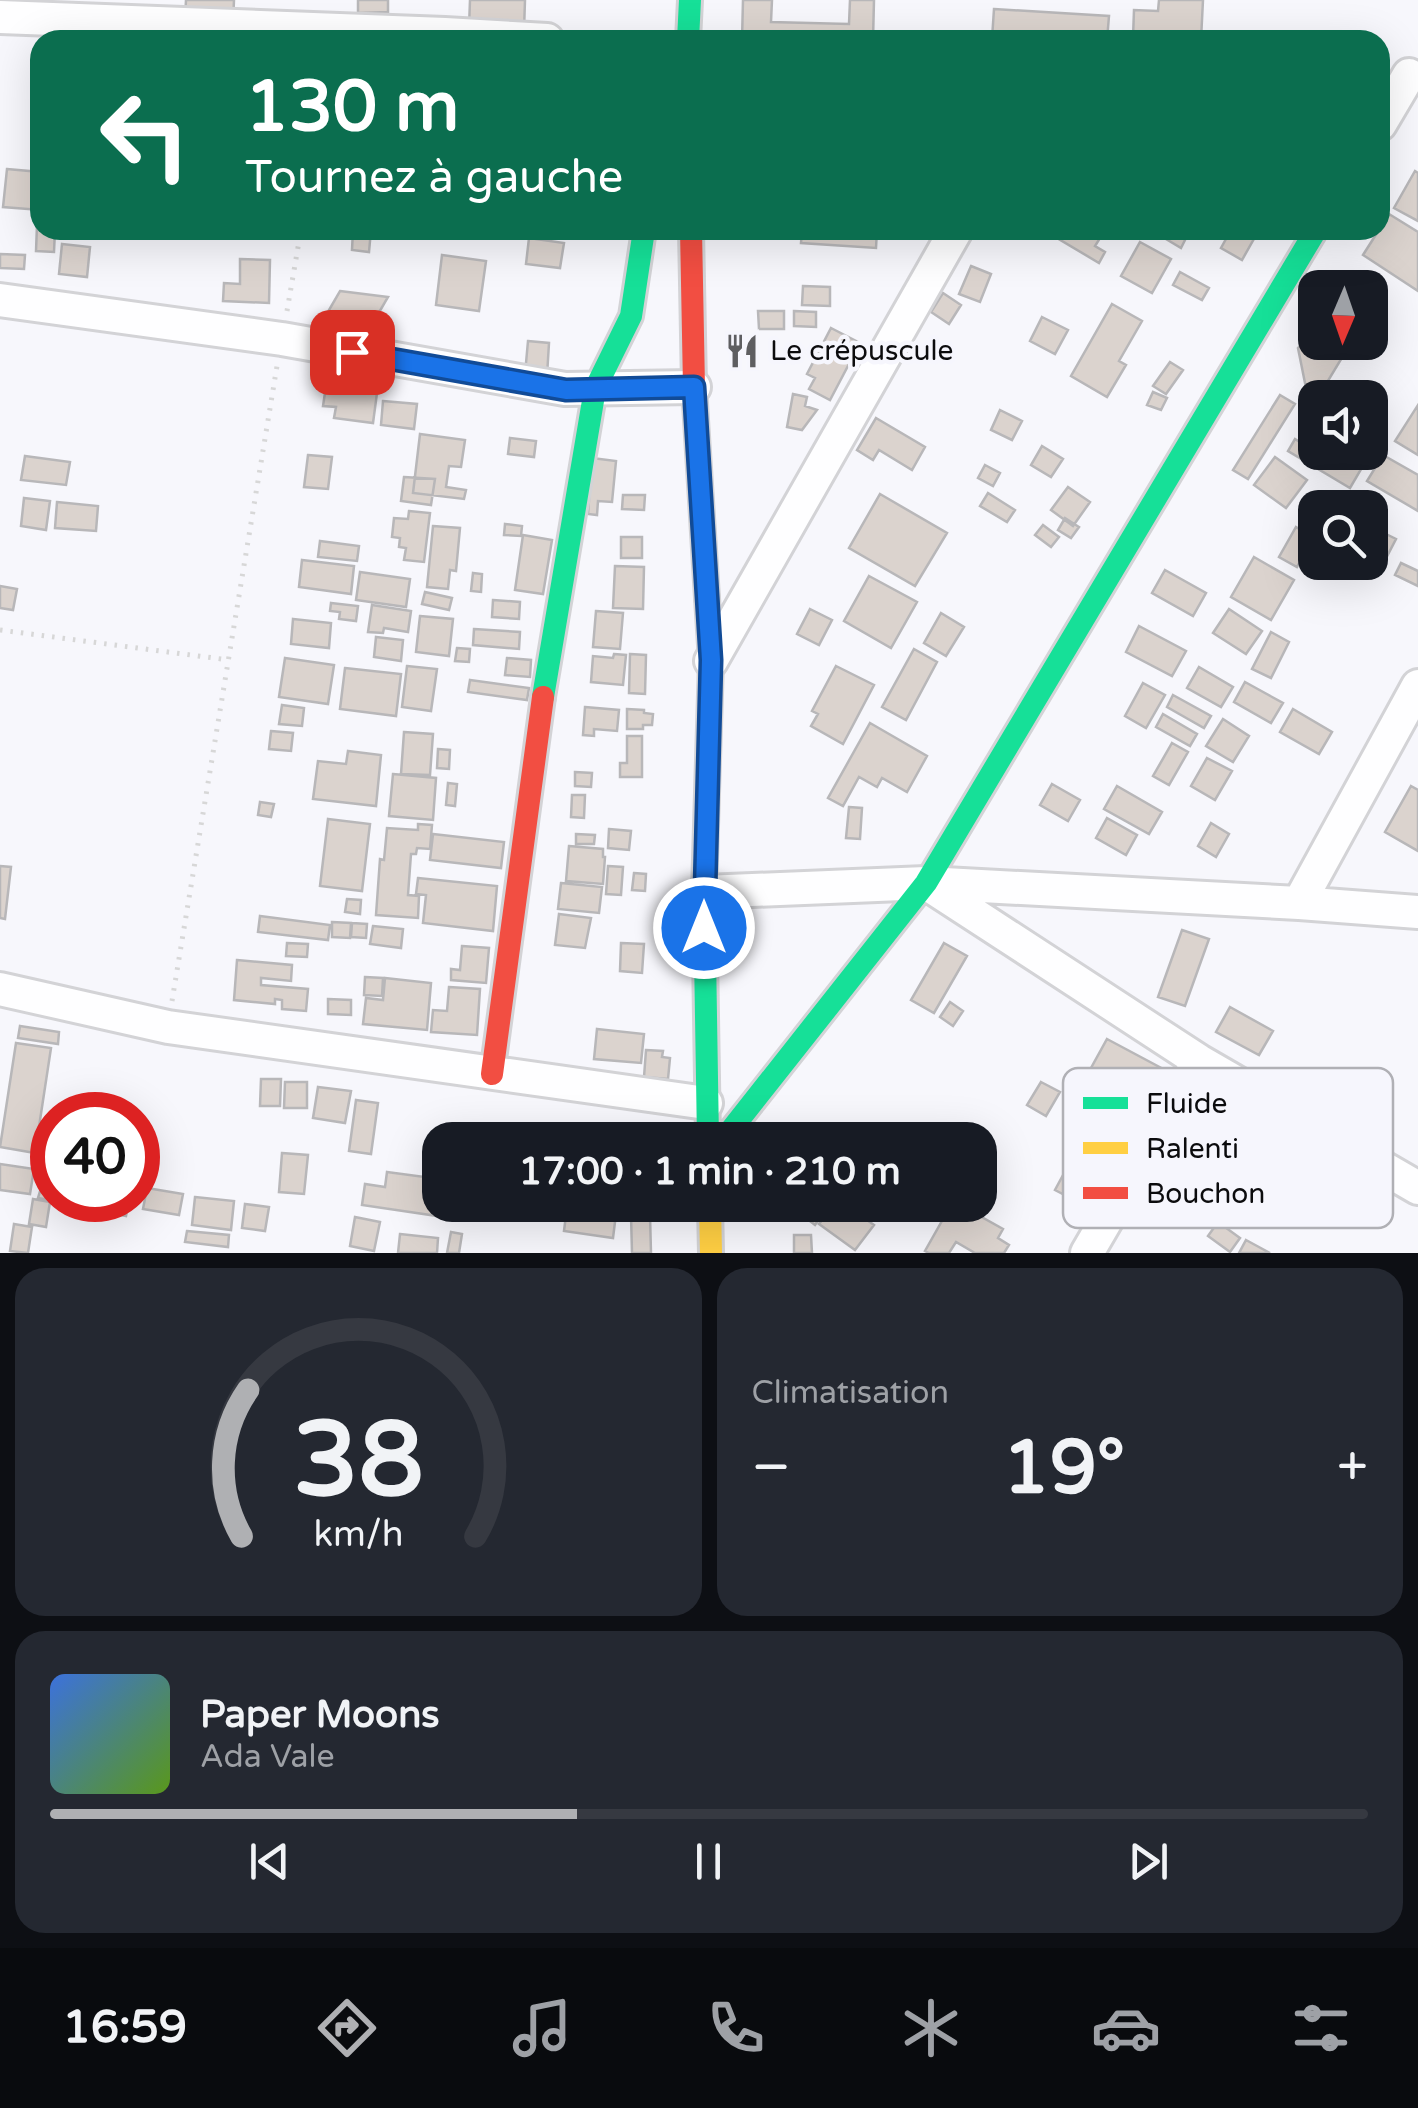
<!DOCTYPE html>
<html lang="fr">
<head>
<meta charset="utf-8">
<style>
	:root { --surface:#171b24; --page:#242831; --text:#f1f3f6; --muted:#9ea1a6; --line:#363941; --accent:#afb0b3 }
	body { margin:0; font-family:"Varela Round",sans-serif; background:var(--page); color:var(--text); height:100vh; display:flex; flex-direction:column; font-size:38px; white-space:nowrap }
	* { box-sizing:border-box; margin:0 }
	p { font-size:32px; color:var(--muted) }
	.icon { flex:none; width:55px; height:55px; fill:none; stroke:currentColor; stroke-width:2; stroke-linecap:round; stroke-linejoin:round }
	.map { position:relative; height:1253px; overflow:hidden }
	.sheet { display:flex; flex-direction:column; gap:15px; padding:15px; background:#0d0f14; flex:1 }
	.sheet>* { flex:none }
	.guide { position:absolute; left:30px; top:30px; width:1360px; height:210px; border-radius:30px; box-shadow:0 10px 40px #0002; background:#0b6e4f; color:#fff; overflow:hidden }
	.needle { width:65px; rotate:182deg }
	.tools { position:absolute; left:1298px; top:270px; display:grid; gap:20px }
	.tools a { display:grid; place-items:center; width:90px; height:90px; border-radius:20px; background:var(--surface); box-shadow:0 10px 40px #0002; font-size:50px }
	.speed { position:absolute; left:30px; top:1092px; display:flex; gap:20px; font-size:50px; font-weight:700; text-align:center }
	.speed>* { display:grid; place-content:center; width:130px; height:130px; border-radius:50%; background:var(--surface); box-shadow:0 10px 40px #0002; line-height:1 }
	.speed .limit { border:15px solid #d22; background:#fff; color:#111 }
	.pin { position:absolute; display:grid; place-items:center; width:85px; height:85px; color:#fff; margin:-42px; border-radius:20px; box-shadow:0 5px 15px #0006 }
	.me { position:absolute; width:110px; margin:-55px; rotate:0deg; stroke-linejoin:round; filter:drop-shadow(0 0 8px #0008) }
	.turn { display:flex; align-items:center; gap:35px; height:210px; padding:0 50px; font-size:45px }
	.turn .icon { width:130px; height:130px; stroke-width:2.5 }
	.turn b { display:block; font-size:70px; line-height:85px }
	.big { font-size:75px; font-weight:800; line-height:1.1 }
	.sheet .tile { flex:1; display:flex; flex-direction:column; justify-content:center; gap:15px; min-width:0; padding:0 35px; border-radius:30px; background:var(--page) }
	.sheet .dial { align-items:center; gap:0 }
	.dial svg { height:260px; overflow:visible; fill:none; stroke:var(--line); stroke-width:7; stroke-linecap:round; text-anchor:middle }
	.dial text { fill:var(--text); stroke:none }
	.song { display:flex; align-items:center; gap:30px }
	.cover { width:120px; height:120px; border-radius:15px; background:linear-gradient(135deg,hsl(220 70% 55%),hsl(90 70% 35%)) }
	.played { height:10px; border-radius:5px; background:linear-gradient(90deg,var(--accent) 40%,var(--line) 40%) }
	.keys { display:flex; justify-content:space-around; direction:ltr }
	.heat { display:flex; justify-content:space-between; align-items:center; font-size:55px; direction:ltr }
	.sheet .tiles { flex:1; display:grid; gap:15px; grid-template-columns:1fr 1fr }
	.tile:last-child { grid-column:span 2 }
	.trip { position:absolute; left:422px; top:1122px; width:575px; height:100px; border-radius:30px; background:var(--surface); box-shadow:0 10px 40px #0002; font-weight:800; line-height:100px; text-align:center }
	.tabs { display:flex; height:160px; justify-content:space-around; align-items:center; background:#090b0e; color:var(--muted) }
	.tabs .icon { width:70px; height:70px }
	.tabs .on { color:var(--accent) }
	.tabs b { font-size:45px; color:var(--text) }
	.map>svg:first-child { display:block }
	.building { fill:#dbd3ce; stroke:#b8b7b9; stroke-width:2.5 }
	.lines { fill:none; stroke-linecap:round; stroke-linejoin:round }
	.street-casing { stroke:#d3d3d6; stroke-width:38 }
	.fast-casing { stroke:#d3d3d6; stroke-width:28 }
	.slow-casing { stroke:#d3d3d6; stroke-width:28 }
	.jam-casing { stroke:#d3d3d6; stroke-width:28 }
	.path { stroke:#d7d7d7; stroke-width:5; stroke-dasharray:2.5 8; stroke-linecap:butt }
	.street { stroke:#fefeff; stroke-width:32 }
	.fast { stroke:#16e098; stroke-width:22 }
	.slow { stroke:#ffcf43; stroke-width:22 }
	.jam { stroke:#f24e42; stroke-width:22 }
	.route-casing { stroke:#114b97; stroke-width:25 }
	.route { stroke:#1a73e8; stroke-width:18 }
	.labels { text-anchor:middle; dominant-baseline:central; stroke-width:9; stroke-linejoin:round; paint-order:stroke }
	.poi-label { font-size:28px; fill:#0c0c0e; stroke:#f6f6fd; text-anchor:start }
	.key { fill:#f6f6fd; stroke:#b0b0b5; stroke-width:2.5 }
	.key-label { font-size:28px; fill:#0c0c0e }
</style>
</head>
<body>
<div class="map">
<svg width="1418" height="1253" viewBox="0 0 1418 1253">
	<rect width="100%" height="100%" fill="#f7f7fc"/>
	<path class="building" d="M186,0h48l-1,23 -48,-3z
		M358,0h30v12l-30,1z
		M470,0h55l-1,30 -55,-2z
		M743,0h29l-1,22 78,2 1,-24h24l-1,40h-131z
		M1159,0h44l-2,40 -68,-2 1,-28 24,1z
		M994,9l115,7 -2,24 -115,-1z
		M7,169l33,3v38l-37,-3z
		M1415,171l3,2v48l-24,-13z
		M1389,214l29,18v59l-55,-36z
		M37,225h3v5h15l-1,22 -18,-1z
		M180,230h57l-1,8 -56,-6z
		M353,230h18l-2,22 -17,-2z
		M802,230h75l-1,18 -75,-5z
		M1055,230h50l-10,16 10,6 -6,11 -47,-28z
		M1151,230h30l7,4 -7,14z
		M1231,230h12l12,7 -13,23 -21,-12z
		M529,238l35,5 -4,25 -34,-4z
		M1140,242l31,17 -19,34 -31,-17z
		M62,244l28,3 -3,30 -28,-3z
		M0,254l25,1 -1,14 -24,-1z
		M442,255l44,6 -7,50 -43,-6z
		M240,259l30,1 -1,43 -46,-2 1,-18 16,1z
		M971,266l20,8 -11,28 -21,-8z
		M1180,272l29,16 -7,12 -29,-15z
		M803,286l27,1v19l-28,-1z
		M340,291l48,6 -29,50 -48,-6z
		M943,293l18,12 -12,19 -18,-12z
		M1112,304l30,17 -23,40 7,4 -19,32 -36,-21z
		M758,311h26v18h-25z
		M794,311l22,1v15l-22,-1z
		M1042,317l26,13 -13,24 -25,-13z
		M831,328l29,15 -30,57 -21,-11 6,-11 -8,-4z
		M1315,328v14h29l2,9 -20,33 5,9 6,5h-22v8l-6,-3 -11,-55z
		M528,341l21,2 -2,33 -22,-2z
		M1170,362l13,8 -17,24 -13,-8z
		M326,386l51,7 -4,30 -39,-5 2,-11 -13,-1z
		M1153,392l14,6 -6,12 -14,-5z
		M793,394l14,3 -2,9 12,4 -15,20 -15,-3z
		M1280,395l15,9 -47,75 -15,-9z
		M383,401l34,3 -3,25 -33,-4z
		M1418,405v50l-23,-14z
		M1000,410l22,11 -10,19 -21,-10z
		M876,418l49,29 -13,23 -33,-20 -6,10 -16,-10z
		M420,434l45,6 -4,27 -12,-1 -3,21 20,3 -2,9 -51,-6z
		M1315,437v15h55v-14l7,4 -27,46 -62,-37 7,-12 14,9z
		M510,438l26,3 -2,16 -26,-3z
		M1042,446l21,13 -12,18 -20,-12z
		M308,455l24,2 -4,32 -24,-2z
		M1383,455l35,20v36l-51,-30z
		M25,456l45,6 -4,23 -45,-5z
		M1275,457l32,23 -21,28 -32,-23z
		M592,458l24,3 -4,41 -14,-1 -1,14 -9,-1z
		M985,465l15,8 -7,13 -15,-8z
		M404,477l31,2 -4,26 -30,-4z
		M1068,487l22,15 -17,24 -22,-16z
		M988,493l27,17 -8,12 -27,-16z
		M1327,493l11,7 -5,8h-18v13l-14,-10 7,-10 10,6z
		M880,494l67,39 -32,53 -66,-38z
		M623,495h22l-1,15 -22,-1z
		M24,498l26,3 -4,29 -25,-4z
		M57,502l41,4 -2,25 -41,-3z
		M409,511l21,2 -6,49 -20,-2 2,-12 -7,-1 1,-9 -8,-1 2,-19 14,1z
		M1065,518l14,9 -8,11 -13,-8z
		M505,524l17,2 -1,10 -17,-1z
		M1043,525l16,12 -8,10 -16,-12z
		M433,526l27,2 -4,43 -6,-1 -2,19 -21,-2z
		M1370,526l26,13 -13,25 -13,-6z
		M1296,527l18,11 -17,29 -18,-10z
		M523,535l29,5 -9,54 -28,-4z
		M621,537h21v21h-21z
		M320,541l39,5 -2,15 -39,-4z
		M1254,557l40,23 -23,40 -40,-23z
		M302,560l52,6 -3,28 -52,-7z
		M1401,563l17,8v15l-23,-11z
		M615,566l29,1 -1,42 -30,-1z
		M1165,570l41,23 -13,23 -41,-23z
		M360,572l50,7 -4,28 -50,-7z
		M473,573l9,1 -1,18 -10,-1z
		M869,576l48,26 -26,46 -47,-27z
		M0,586l17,3 -4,21 -13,-2z
		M425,592l27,6 -3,12 -27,-6z
		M493,600l27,2 -1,17 -27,-2z
		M331,603l27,3 -2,15 -17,-2 1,-7 -10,-1z
		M372,605l39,6 -3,21 -24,-4 -1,5 -15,-1z
		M810,609l22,11 -13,25 -22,-11z
		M1229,609l33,22 -16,23 -33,-21z
		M596,611l27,2 -3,36 -27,-2z
		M941,613l23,14 -18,29 -22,-13z
		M420,616l33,3 -4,37 -33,-4z
		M293,619l38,4 -2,25 -38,-4z
		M1139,626l47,25 -14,25 -46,-24z
		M474,629l46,3 -1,17 -46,-4z
		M1271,632l18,10 -18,36 -19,-9z
		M376,637l27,3 -2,21 -27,-4z
		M457,648l13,1 -1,13 -14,-1z
		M914,649l23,13 -31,58 -24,-13z
		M614,654l12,1 -3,30 -32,-3 2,-26 20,2z
		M630,654l16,1 -1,39 -16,-1z
		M285,658l49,7 -6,39 -49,-7z
		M507,658l24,2 -1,17 -25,-2z
		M407,666l30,3 -6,42 -29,-4z
		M836,666l38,19 -31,59 -32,-18 7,-12 -6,-3z
		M1199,667l34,20 -12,20 -34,-19z
		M345,668l56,6 -5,42 -56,-7z
		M470,680l59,8 -2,12 -59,-8z
		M1245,682l38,21 -12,20 -37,-21z
		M1143,683l22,12 -19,33 -21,-12z
		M1173,695l38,21 -7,12 -37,-21z
		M282,705l22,3 -2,18 -23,-2z
		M585,707l34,3 -2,21 -23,-2v7l-11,-1z
		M627,709l17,1v3l9,1 -1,11h-9v4h-16z
		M1293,709l39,23 -13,22 -39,-22z
		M1163,714l34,20 -7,12 -34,-19z
		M1223,719l26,17 -16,26 -27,-16z
		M870,723l57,33 -20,36 -25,-14 -5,9 -18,-10 -16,29 -15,-8z
		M271,731l22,2 -2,18 -22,-2z
		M404,732l29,2 -3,41 -29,-1z
		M627,736h15v41h-22v-14h7z
		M1172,743l16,9 -19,33 -16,-9z
		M438,749l12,1 -1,19 -12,-1z
		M348,751l33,4 -5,51 -63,-7 5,-38 28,3z
		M1207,758l25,13 -17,29 -24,-14z
		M575,772l17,1 -1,14 -16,-1z
		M393,774l43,4 -3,42 -44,-4z
		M448,783l9,1 -2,22 -9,-1z
		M1052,784l28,16 -12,21 -28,-16z
		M1117,786l45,26 -13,22 -45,-25z
		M1411,786l7,4v61l-33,-19z
		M572,795h13l-1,23 -13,-1z
		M260,802l14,2 -3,13 -13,-2z
		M849,807l13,1 -2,31 -14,-1z
		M1107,818l30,17 -11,20 -30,-17z
		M328,819l42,5 -8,67 -42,-5z
		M1211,823l18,11 -13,23 -18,-11z
		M418,824l14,1 -2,24 -13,-1 -1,6h-5l-3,41 11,1 -1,22 -42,-3 4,-56 4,1 3,-32 31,2z
		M609,829l22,2 -2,19 -21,-2z
		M433,834l71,8 -3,26 -71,-8z
		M576,834l19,1 -1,9h-18z
		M569,846l34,3v8h2l-2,27 -37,-3z
		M0,866l11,1 -6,52 -5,-1z
		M608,866l15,1 -2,28 -15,-1z
		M634,873l12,1 -1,17 -13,-1z
		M418,878l79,8 -4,45 -70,-8 3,-28 -10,-1z
		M561,883l41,4 -3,26 -41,-4z
		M347,899l14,1 -1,14 -15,-2z
		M559,914l32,4 -6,30 -30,-3z
		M260,916l70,9 -2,15 -70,-8z
		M332,922l19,1 -1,15 -18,-1z
		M352,923l15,1 -1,14 -15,-1z
		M373,926l30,3 -2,19 -31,-4z
		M1182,930l27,9 -24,67 -27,-9z
		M287,943l21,1 -1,13 -21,-1z
		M621,943l23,1 -2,29 -22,-2z
		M944,943l23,13 -33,57 -23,-13z
		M462,946l27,2 -3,35 -35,-3v-11l9,1z
		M237,960l55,5 -1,16 -30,-3v7l47,4 -2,22 -24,-2v-9l-7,-1v5l-41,-4z
		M365,977l18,1 -1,18 -18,-1z
		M385,978l46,5 -4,47 -64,-6 3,-26 17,2z
		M449,987l31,2 -3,46 -46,-3 2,-22 14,1z
		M328,999l23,1v15l-23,-1z
		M950,1002l13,9 -10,15 -13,-9z
		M1230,1007l43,24 -14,24 -43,-23z
		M20,1026l39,6 -1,12 -40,-6z
		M597,1029l47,5 -3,29 -47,-4z
		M1107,1039l58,31 -75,138 -35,-18 27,-50 8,4 16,-30 -16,-9 11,-20 25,13 5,-9 -40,-21z
		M16,1043l35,5 -16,105 -35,-6z
		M646,1050l17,1 -1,6 8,1 -2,21 -24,-2z
		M261,1079h20l-1,27h-20z
		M285,1082h22v26h-23z
		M1041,1082l19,10 -14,24 -19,-11z
		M318,1087l33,4 -6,32 -32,-5z
		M356,1100l22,3 -7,51 -22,-3z
		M282,1153l26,2 -4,39 -25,-2z
		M40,1156l12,1v24l-16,-2z
		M0,1164l34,5 -4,25 -30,-4z
		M387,1172l53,7v26h6l-2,12 -82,-12 3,-21 20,3z
		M41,1188l11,2v10h19v4l-33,-6z
		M147,1188l36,6 -4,21 -36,-6z
		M195,1197l39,4 -3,29 -39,-5z
		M33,1199l17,3 -4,25 -17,-3z
		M77,1200h52l-3,16 -51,-10z
		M245,1204l24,3 -4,24 -23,-3z
		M458,1205h56l-1,15 -56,-7z
		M809,1205h20l-14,20 -13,-10z
		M834,1205h12l28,20 -19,25 -36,-26z
		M951,1205h9l43,24 -5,9 11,7 -5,8h-29l-19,-11 -7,11h-20l-4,-2z
		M567,1207l49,7 -3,24 -49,-7z
		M631,1215h19l1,38h-19z
		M355,1217l25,5 -6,29 -24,-5z
		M1218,1222l22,16 -10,14 -22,-16z
		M14,1224l18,3 -4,26 -18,-2z
		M187,1231l42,4 -1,12 -43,-5z
		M451,1232l11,2 -3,19h-12z
		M400,1234l38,4 -1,15h-39z
		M794,1235h17l1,18h-18z
		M1246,1240l24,13h-31z"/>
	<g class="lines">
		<g class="street-casing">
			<path id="street" d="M0,17l445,17 102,6
				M1380,124l29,-49
				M0,300l282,39 283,50 129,-2
				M711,661l245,-431
				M929,885l270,176 219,127
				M704,892l222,-9 373,20 119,9
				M1299,903l119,-217
				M0,989l168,38 538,76
				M1087,1253l112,-192"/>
		</g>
		<g class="fast-casing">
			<path id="fast" d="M688,40l2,-40
				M707,598l4,63 -7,231 4,248
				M543,697l52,-308 36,-73 13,-86
				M723,1140l203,-257 390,-653"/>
		</g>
		<g class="slow-casing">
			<path id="slow" d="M710,1205l1,48"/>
		</g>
		<g class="jam-casing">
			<path id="jam" d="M691,230l3,157 13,211
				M492,1074l51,-377"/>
		</g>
		<path class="path" d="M287,311l14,-81
			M0,630l229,30
			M172,1001l105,-635"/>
		<use href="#street" class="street"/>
		<use href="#fast" class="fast"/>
		<use href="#slow" class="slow"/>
		<use href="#jam" class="jam"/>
	</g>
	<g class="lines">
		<g class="route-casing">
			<path id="route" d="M352,352l214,38 128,-3 17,273 -7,268"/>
		</g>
		<use href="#route" class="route"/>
	</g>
	<defs>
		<g id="restaurant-bare" transform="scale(2.7)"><path d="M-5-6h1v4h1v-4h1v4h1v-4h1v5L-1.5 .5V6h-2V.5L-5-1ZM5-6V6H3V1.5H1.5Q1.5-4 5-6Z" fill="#5e5e61" stroke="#f6f6fd" stroke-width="2.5" paint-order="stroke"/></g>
	</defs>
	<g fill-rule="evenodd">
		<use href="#restaurant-bare" x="742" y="351"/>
	</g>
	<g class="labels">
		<g class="poi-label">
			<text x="770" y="351">Le crépuscule</text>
		</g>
	</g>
	<rect x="1063" y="1068" width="330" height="160" rx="15" class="key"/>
	<rect x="1083" y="1097" width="45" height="12" fill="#16e098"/>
	<rect x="1083" y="1142" width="45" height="12" fill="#ffcf43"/>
	<rect x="1083" y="1187" width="45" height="12" fill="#f24e42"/>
	<g class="key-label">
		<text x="1146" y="1113">Fluide</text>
		<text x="1146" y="1158">Ralenti</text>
		<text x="1146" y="1203">Bouchon</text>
	</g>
</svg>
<div class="tools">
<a><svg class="needle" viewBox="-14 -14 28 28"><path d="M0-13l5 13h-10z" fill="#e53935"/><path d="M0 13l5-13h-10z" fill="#9ea1a6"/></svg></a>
<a><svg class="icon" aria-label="sound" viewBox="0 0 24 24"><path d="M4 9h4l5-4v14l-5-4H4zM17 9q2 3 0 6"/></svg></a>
<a><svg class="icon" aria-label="search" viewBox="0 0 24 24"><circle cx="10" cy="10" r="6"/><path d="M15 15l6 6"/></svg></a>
</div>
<div class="speed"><div class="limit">40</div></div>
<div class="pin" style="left:352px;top:352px;background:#d93025"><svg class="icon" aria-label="arrive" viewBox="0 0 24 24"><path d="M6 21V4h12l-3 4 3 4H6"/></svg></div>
<svg class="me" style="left:704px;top:928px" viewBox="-20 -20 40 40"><circle r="17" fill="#1a73e8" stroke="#fff" stroke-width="3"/><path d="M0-11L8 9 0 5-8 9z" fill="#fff"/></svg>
<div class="trip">17:00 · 1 min · 210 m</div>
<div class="guide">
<div class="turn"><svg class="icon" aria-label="left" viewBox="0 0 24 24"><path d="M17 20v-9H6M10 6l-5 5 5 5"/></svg><div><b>130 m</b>Tournez à gauche</div></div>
</div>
</div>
<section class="sheet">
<div class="tiles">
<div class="tile dial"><svg viewBox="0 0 100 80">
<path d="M14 69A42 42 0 1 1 86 69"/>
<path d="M14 69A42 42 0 0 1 16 24" stroke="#afb0b3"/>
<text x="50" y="56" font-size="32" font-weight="700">38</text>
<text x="50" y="72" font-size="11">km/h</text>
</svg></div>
<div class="tile"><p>Climatisation</p>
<div class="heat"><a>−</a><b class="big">19°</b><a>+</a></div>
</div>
<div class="tile">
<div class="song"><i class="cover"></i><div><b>Paper Moons</b><p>Ada Vale</p></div></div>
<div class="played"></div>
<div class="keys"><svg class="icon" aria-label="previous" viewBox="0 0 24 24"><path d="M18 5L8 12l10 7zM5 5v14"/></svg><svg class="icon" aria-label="pause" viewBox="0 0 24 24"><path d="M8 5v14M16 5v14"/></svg><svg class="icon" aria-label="next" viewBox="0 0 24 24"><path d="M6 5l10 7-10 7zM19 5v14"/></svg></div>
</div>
</div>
</section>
<nav class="tabs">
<b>16:59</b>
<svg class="icon on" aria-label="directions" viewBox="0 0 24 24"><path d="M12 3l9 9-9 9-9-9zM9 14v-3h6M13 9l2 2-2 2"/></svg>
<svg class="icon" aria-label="music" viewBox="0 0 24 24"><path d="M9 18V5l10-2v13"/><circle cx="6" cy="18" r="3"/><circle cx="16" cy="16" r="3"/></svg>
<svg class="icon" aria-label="phone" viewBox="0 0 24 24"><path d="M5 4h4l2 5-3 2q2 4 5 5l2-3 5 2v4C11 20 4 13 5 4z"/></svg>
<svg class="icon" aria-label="climate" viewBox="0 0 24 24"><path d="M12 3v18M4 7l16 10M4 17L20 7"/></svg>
<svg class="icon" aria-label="car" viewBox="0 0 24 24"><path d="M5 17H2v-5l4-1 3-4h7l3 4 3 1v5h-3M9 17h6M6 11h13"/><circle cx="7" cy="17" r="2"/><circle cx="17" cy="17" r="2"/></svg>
<svg class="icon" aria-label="filters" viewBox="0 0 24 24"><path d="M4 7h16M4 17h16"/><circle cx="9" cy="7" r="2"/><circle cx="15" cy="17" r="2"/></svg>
</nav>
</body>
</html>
